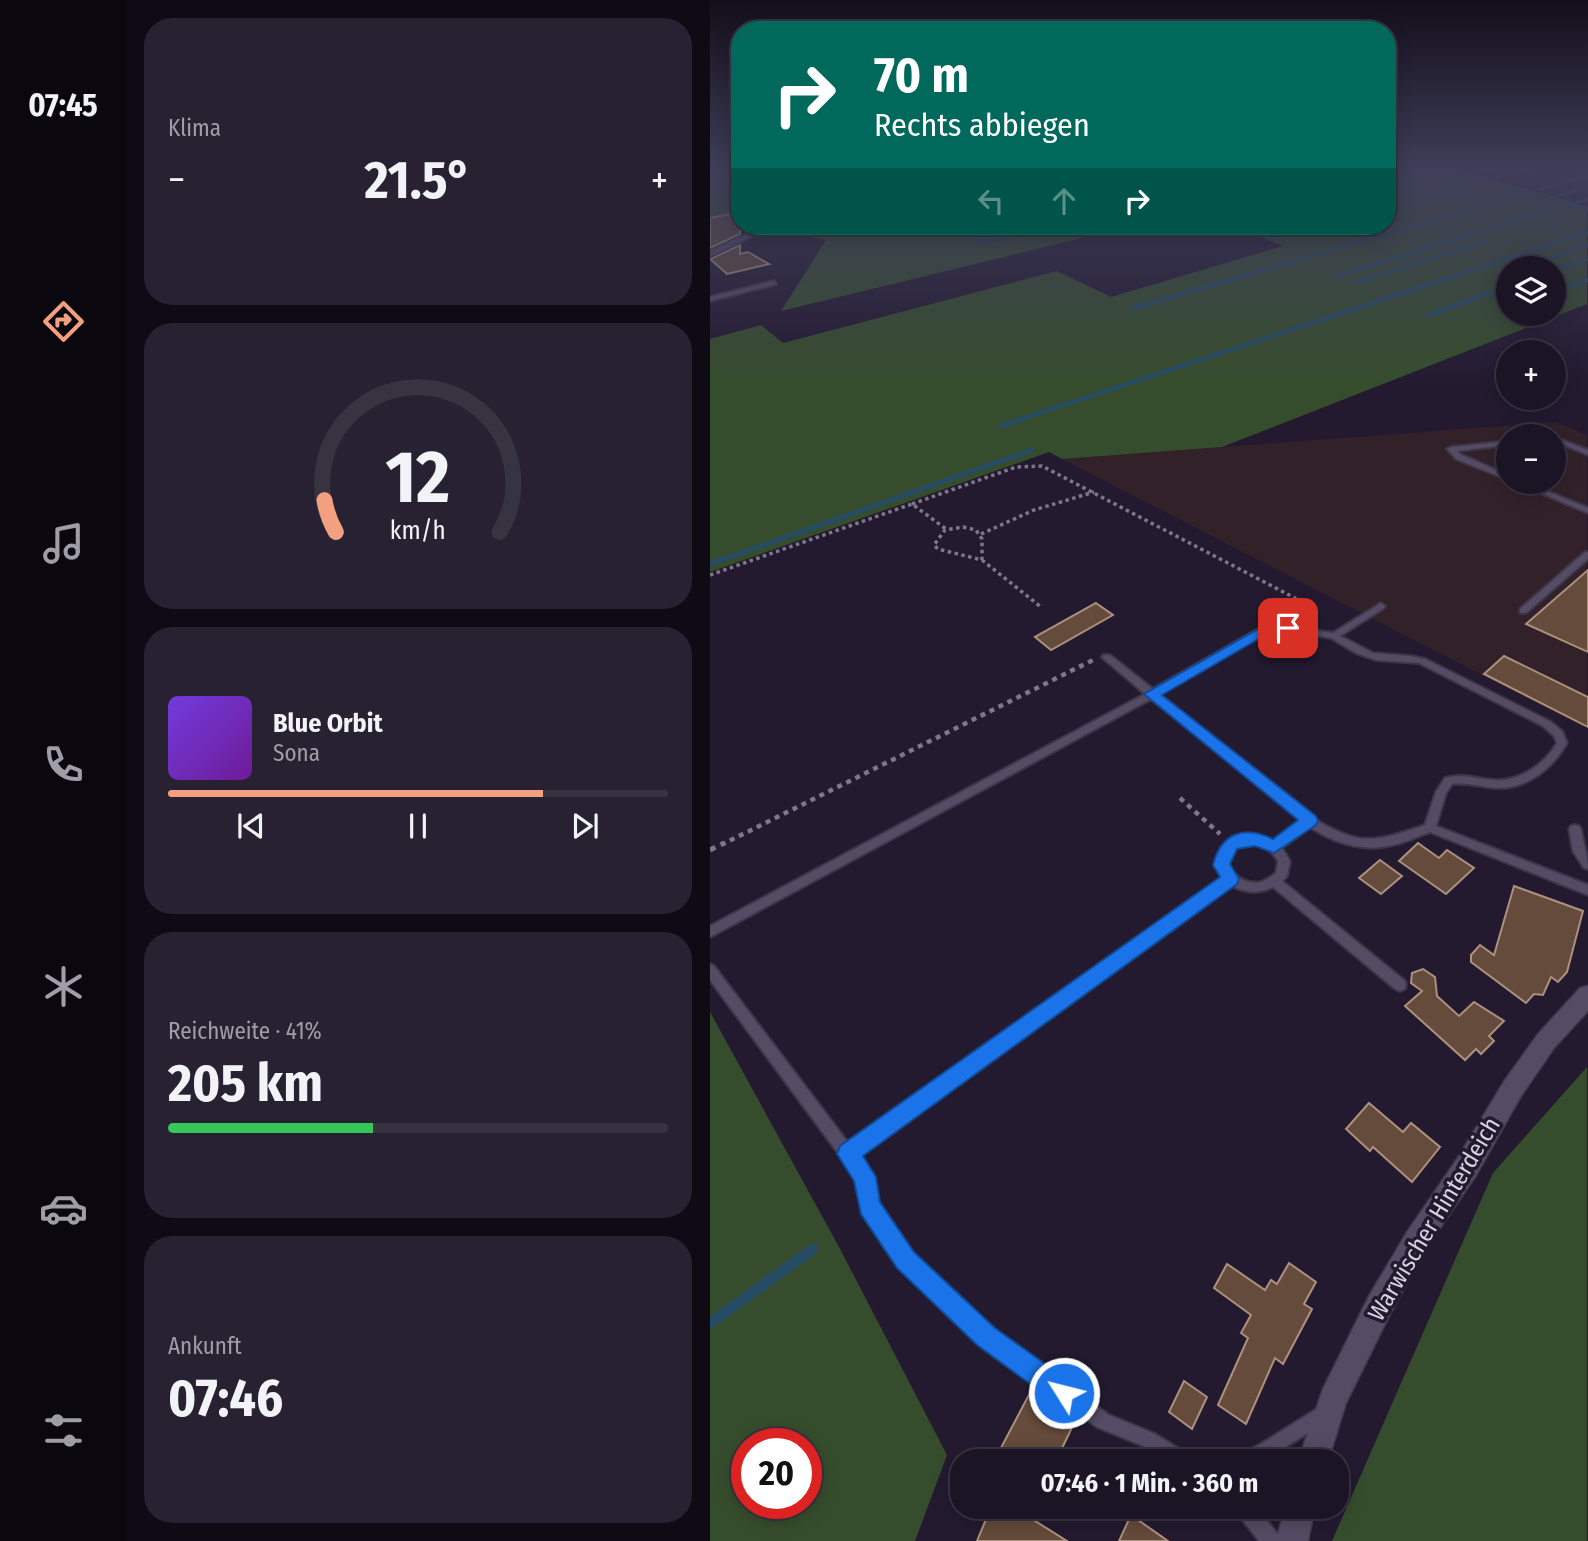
<!DOCTYPE html>
<html lang="de">
<head>
<meta charset="utf-8">
<style>
	:root { --surface:#1a1424; --page:#272131; --text:#f1f3f6; --muted:#9f9ea6; --line:#383341; --accent:#f2a080 }
	body { margin:0; font-family:"Fira Sans Condensed",sans-serif; background:var(--page); color:var(--text); height:100vh; display:flex; flex-direction:column; font-size:26px; white-space:nowrap }
	* { box-sizing:border-box; margin:0 }
	p { font-size:23px; color:var(--muted) }
	.icon { flex:none; width:38px; height:38px; fill:none; stroke:currentColor; stroke-width:2; stroke-linecap:round; stroke-linejoin:round }
	.map { position:relative; flex:1; overflow:hidden }
	.sheet { display:flex; flex-direction:column; gap:18px; padding:18px; background:#0e0b14; width:584px }
	.sheet>* { flex:none }
	.top-card { position:absolute; left:21px; top:21px; width:665px; height:214px; border-radius:28px; box-shadow:0 4px 18px #0003,0 0 0 2px var(--line); background:#00695c; color:#fff; overflow:hidden }
	.tools { position:absolute; left:786px; top:256px; display:grid; gap:14px }
	.tools a { display:grid; place-items:center; width:70px; height:70px; border-radius:50%; background:var(--surface); box-shadow:0 4px 18px #0003,0 0 0 2px var(--line); font-size:35px }
	.speed { position:absolute; left:21px; top:1428px; display:flex; gap:14px; font-size:35px; font-weight:700; text-align:center }
	.speed>* { display:grid; place-content:center; width:91px; height:91px; border-radius:50%; background:var(--surface); box-shadow:0 4px 18px #0003,0 0 0 2px var(--line); line-height:1 }
	.speed .limit { border:10px solid #d22; background:#fff; color:#111 }
	.pin { position:absolute; display:grid; place-items:center; width:60px; height:60px; color:#fff; margin:-30px; border-radius:14px; box-shadow:0 4px 10px #0006 }
	.me { position:absolute; width:77px; margin:-38px; rotate:306deg; stroke-linejoin:round; filter:drop-shadow(0 0 5px #0008) }
	.turn { display:flex; align-items:center; gap:24px; height:147px; padding:0 28px; font-size:32px }
	.turn .icon { width:91px; height:91px; stroke-width:2.5 }
	.turn b { display:block; font-size:49px; line-height:60px }
	.lanes { display:flex; align-items:center; height:66px; padding:0 28px; background:#0003; justify-content:center; gap:35px; direction:ltr }
	.lanes .off { opacity:.35 }
	.big { font-size:52px; font-weight:700; line-height:1.1 }
	.sheet .card { flex:1; display:flex; flex-direction:column; justify-content:center; gap:10px; min-width:0; padding:0 24px; border-radius:28px; background:var(--page) }
	.sheet .dial { align-items:center; gap:0 }
	.dial svg { height:182px; overflow:visible; fill:none; stroke:var(--line); stroke-width:7; stroke-linecap:round; text-anchor:middle }
	.dial text { fill:var(--text); stroke:none }
	.song { display:flex; align-items:center; gap:21px }
	.cover { width:84px; height:84px; border-radius:10px; background:linear-gradient(135deg,hsl(260 70% 55%),hsl(280 70% 35%)) }
	.played { height:7px; border-radius:4px; background:linear-gradient(90deg,var(--accent) 75%,var(--line) 75%) }
	.keys { display:flex; justify-content:space-around; direction:ltr }
	.heat { display:flex; justify-content:space-between; align-items:center; font-size:38px; direction:ltr }
	.charge { height:10px; border-radius:5px; background:linear-gradient(90deg,#34c759 41%,var(--line) 0) }
	.trip { position:absolute; left:240px; top:1449px; width:399px; height:70px; border-radius:28px; background:var(--surface); box-shadow:0 4px 18px #0003,0 0 0 2px var(--line); font-weight:700; line-height:70px; text-align:center }
	main { display:flex; flex:1; min-height:0 }
	.menu { display:flex; flex-direction:column; width:126px; justify-content:space-around; align-items:center; background:#0a080e; color:var(--muted) }
	.menu .icon { width:49px; height:49px }
	.menu .active { color:var(--accent) }
	.menu b { font-size:32px; color:var(--text) }
	.map>svg:first-child { display:block }
	.industrial { fill:#322129; fill-rule:evenodd }
	.green { fill:#364d2d; fill-rule:evenodd }
	.water { fill:#254c63 }
	.lines { fill:none; stroke-linecap:round; stroke-linejoin:round }
	.stream-far3 { stroke:#254c63; stroke-width:3.5 }
	.stream-far2 { stroke:#254c63; stroke-width:4.5 }
	.stream-far1 { stroke:#254c63; stroke-width:5 }
	.stream { stroke:#254c63; stroke-width:11 }
	.building { fill:#644b3b; stroke:#ad917f; stroke-width:2 }
	.lane-casing { stroke:#3d3647; stroke-width:4 }
	.secondary-casing { stroke:#3d3647; stroke-width:3 }
	.path-far2 { stroke:#7e7789; stroke-width:3.5; stroke-dasharray:3.5 3.5; stroke-linecap:butt }
	.path-far1 { stroke:#7e7789; stroke-width:4.5; stroke-dasharray:5 5; stroke-linecap:butt }
	.path { stroke:#7e7789; stroke-width:5; stroke-dasharray:6 6; stroke-linecap:butt }
	.lane { fill:#554b64; fill-rule:evenodd }
	.secondary { fill:#554b64; fill-rule:evenodd }
	.route { fill:#1a73e8; stroke:#114b97; stroke-width:2 }
	.labels { text-anchor:middle; dominant-baseline:central; stroke-width:7; stroke-linejoin:round; paint-order:stroke }
	.near-street-label { font-size:24px; fill:#d7d2e1; stroke:#231a30 }
</style>
</head>
<body>
<main>
<nav class="menu">
<b>07:45</b>
<svg class="icon active" aria-label="directions" viewBox="0 0 24 24"><path d="M12 3l9 9-9 9-9-9zM9 14v-3h6M13 9l2 2-2 2"/></svg>
<svg class="icon" aria-label="music" viewBox="0 0 24 24"><path d="M9 18V5l10-2v13"/><circle cx="6" cy="18" r="3"/><circle cx="16" cy="16" r="3"/></svg>
<svg class="icon" aria-label="phone" viewBox="0 0 24 24"><path d="M5 4h4l2 5-3 2q2 4 5 5l2-3 5 2v4C11 20 4 13 5 4z"/></svg>
<svg class="icon" aria-label="climate" viewBox="0 0 24 24"><path d="M12 3v18M4 7l16 10M4 17L20 7"/></svg>
<svg class="icon" aria-label="car" viewBox="0 0 24 24"><path d="M5 17H2v-5l4-1 3-4h7l3 4 3 1v5h-3M9 17h6M6 11h13"/><circle cx="7" cy="17" r="2"/><circle cx="17" cy="17" r="2"/></svg>
<svg class="icon" aria-label="filters" viewBox="0 0 24 24"><path d="M4 7h16M4 17h16"/><circle cx="9" cy="7" r="2"/><circle cx="15" cy="17" r="2"/></svg>
</nav>
<section class="sheet">
<div class="card"><p>Klima</p>
<div class="heat"><a>−</a><b class="big">21.5°</b><a>+</a></div>
</div>
<div class="card dial"><svg viewBox="0 0 100 80">
<path d="M14 69A42 42 0 1 1 86 69"/>
<path d="M14 69A42 42 0 0 1 9 55" stroke="#f2a080"/>
<text x="50" y="56" font-size="32" font-weight="700">12</text>
<text x="50" y="72" font-size="11">km/h</text>
</svg></div>
<div class="card">
<div class="song"><i class="cover"></i><div><b>Blue Orbit</b><p>Sona</p></div></div>
<div class="played"></div>
<div class="keys"><svg class="icon" aria-label="previous" viewBox="0 0 24 24"><path d="M18 5L8 12l10 7zM5 5v14"/></svg><svg class="icon" aria-label="pause" viewBox="0 0 24 24"><path d="M8 5v14M16 5v14"/></svg><svg class="icon" aria-label="next" viewBox="0 0 24 24"><path d="M6 5l10 7-10 7zM19 5v14"/></svg></div>
</div>
<div class="card"><p>Reichweite · 41%</p><b class="big">205 km</b><div class="charge"></div></div>
<div class="card"><p>Ankunft</p><b class="big">07:46</b></div>
</section>
<div class="map">
<svg width="878" height="1541" viewBox="0 0 878 1541">
	<rect width="100%" height="100%" fill="#231a30"/>
	<path class="industrial" d="M846,422l31,13v290l-4,2 -521,-268zM798,436h46v45h-46z"/>
	<path class="green" d="M0,168h30v25l-10,3 10,9v6l-30,6z
		M677,168h67l133,38v98l-365,143 -160,12 -13,-7 -339,120v-233l51,-14 22,18 274,-72 54,26 172,-51 -48,-20h152zM798,268h46v45h-46z
		M76,226h238l-51,12 10,6 76,-18h73l-351,85 45,-71 -49,-9z
		M0,1012l129,235 108,208 -32,86h-205zM37,1444h59v59h-59z
		M877,1067v474h-255l161,-368z"/>
	<path class="water" d="M314,226h35l-76,18 -11,-6z"/>
	<g class="lines">
		<path class="stream-far3" d="M736,168l86,24
			M766,172l16,-4
			M677,173l19,-5
			M787,178l35,-10
			M831,189l47,-13
			M677,196l70,-19
			M848,196l30,-9
			M841,199l37,10
			M868,202l10,-3
			M677,208l89,-25
			M544,232l22,-6
			M562,239l48,-13
			M829,262l49,-17
			M844,271l34,-12
			M625,277l224,-70
			M520,280l290,-85
			M653,280l122,-38
			M732,280l146,-48"/>
		<path class="stream-far2" d="M647,282l12,-4
			M854,289l24,-9
			M422,309l104,-31
			M717,315l81,-28
			M299,423l439,-145"/>
		<path class="stream-far1" d="M291,426l13,-4
			M0,564l322,-114"/>
		<path class="stream" d="M0,1323l103,-74"/>
	</g>
	<path class="building" d="M30,212v22l-30,14v-30z
		M30,245v9l8,-2 21,12 -42,10 -17,-15z
		M878,570v82l-62,-28z
		M386,603l17,12 -62,35 -16,-13z
		M794,656l84,41v30l-104,-53z
		M708,843l21,15 8,-8 27,18 -28,26 -47,-33z
		M670,860l22,16 -21,18 -22,-16z
		M804,886l69,25 -16,61 -9,10 -7,-5 -8,18 -9,-1 -8,9 -55,-41v-7l9,-10 14,10z
		M713,969l12,8 2,19 22,20 15,-14 30,19 -15,15 5,5 -13,13 -5,-5 -11,11 -60,-54 17,-15 -11,-8 1,-10z
		M659,1103l34,29 8,-9 29,24 -28,35 -39,-35 -3,4 -24,-22z
		M579,1263l27,19 -12,22 8,5 -29,55 -8,-6 -29,66 -28,-19 30,-67 -7,-5 10,-18 -37,-27 13,-24 38,26 6,-10 6,4z
		M474,1381l23,16 -15,32 -23,-17z
		M322,1389l44,30 -20,42h-62z
		M281,1507h22l54,34h-90z
		M421,1515l37,26h-49z"/>
	<g class="lines">
		<g class="lane-casing">
			<path id="lane" d="M64,281l2,3 -66,17v-4z
				M844,437l34,13v5l-34,-14z
				M798,441v4l-51,6 5,4 46,20v5l-52,-21 -9,-10 4,-2z
				M802,481h11l65,27v5z
				M875,552h3v7l-62,54h-6v-4z
				M671,603l4,3 -1,2 -44,28 33,17 37,3 15,3 126,63 11,9 5,12c-14,25 -40,46 -71,45 -15,-1 -28,-6 -44,-4l-6,9 -10,33 152,59v10l-158,-63c-14,5 -28,12 -42,14 -27,6 -56,-4 -78,-19l-28,21 8,13 -3,15 -5,5 123,100 1,4 -1,4 -5,2 -5,-2 -122,-102c-14,7 -29,6 -42,-2l-373,271 14,21 4,26 36,51 80,77 117,84 46,19 34,21 3,6h-25l-24,-15 -46,-19 -117,-84 -80,-77 -36,-55 -6,-31 -148,-200v-16l4,2 135,178 374,-267c-12,-22 -2,-39 24,-43 8,-1 19,4 27,7l29,-20 -152,-122 -441,238v-11l435,-232 -41,-35 -2,-2 2,-2h6l43,34 116,-66 64,10zM563,628l58,10 25,15 20,7 43,3 124,63 11,10 3,7c-12,21 -38,39 -63,37 -17,-1 -31,-7 -49,-2l-9,14 -11,33c-24,8 -52,20 -78,10 -9,-3 -18,-8 -26,-12l-162,-129zM539,842c13,3 22,7 29,19l-2,12c-5,4 -10,7 -15,9 -17,4 -45,-15 -28,-32 4,-4 10,-5 16,-8z
				M865,825l4,1 2,3c2,14 7,26 7,40l-4,-1 -11,-17 -4,-22 2,-3z
				M613,1405l6,3 3,6 -3,6 -66,41h-28l3,-6 23,-11z
				M524,1507h21l23,27 2,7h-21l-22,-28z"/>
		</g>
		<g class="secondary-casing">
			<path id="secondary" d="M53,226h10l-63,31v-6z
				M878,986v25l-34,37 -33,48 -46,81 -50,73 -36,66 -43,87 -18,58h-30l25,-72 46,-93 38,-64 50,-73 48,-79 33,-46 42,-46z
				M575,1507h30l-7,34h-32z"/>
		</g>
		<path class="path-far2" d="M202,504l104,-37 26,-1 253,132 -2,10
			M253,527l13,3 6,9v21l-44,-11 -4,-4 11,-15z
			M271,534l53,-24 60,-18
			M272,560l59,47
			M0,575l202,-71 34,25"/>
		<path class="path-far1" d="M580,619l3,-13
			M470,798l40,36
			M11,845l374,-186"/>
		<path class="path" d="M0,850l14,-7"/>
		<use href="#lane" class="lane"/>
		<use href="#secondary" class="secondary"/>
	</g>
	<linearGradient id="sky" x2="0" y2="1"><stop stop-color="#130e1a"/><stop offset="0.44" stop-color="#3f3e59"/><stop offset="1" stop-color="#3f3e59" stop-opacity="0"/></linearGradient>
	<rect width="878" height="384" fill="url(#sky)"/>
	<path class="route" d="M562,621l21,4 2,3 -7,5 -14,-3 -112,65 154,121 2,5 -2,4 -42,28 -19,-7 -18,3 -7,15 9,15 -2,5 -374,272 13,21 4,25 34,50 81,76 78,56 4,9 -4,9 -9,4 -9,-4 -78,-57 -80,-77 -36,-54 -7,-33 -17,-27 3,-8 380,-269 -7,-12c8,-32 31,-40 60,-26l25,-19 -154,-126z"/>
	<g class="labels">
		<g class="near-street-label">
			<text transform="translate(724 1219) rotate(-59)">Warwischer Hinterdeich</text>
		</g>
	</g>
</svg>
<div class="tools">
<a><svg class="icon" aria-label="layers" viewBox="0 0 24 24"><path d="M12 4l9 5-9 5-9-5zM3 14l9 5 9-5"/></svg></a>
<a>+</a>
<a>−</a>
</div>
<div class="speed"><div class="limit">20</div></div>
<div class="pin" style="left:578px;top:628px;background:#d93025"><svg class="icon" aria-label="arrive" viewBox="0 0 24 24"><path d="M6 21V4h12l-3 4 3 4H6"/></svg></div>
<svg class="me" style="left:354px;top:1393px" viewBox="-20 -20 40 40"><circle r="17" fill="#1a73e8" stroke="#fff" stroke-width="3"/><path d="M0-11L8 9 0 5-8 9z" fill="#fff"/></svg>
<div class="trip">07:46 · 1 Min. · 360 m</div>
<div class="top-card">
<div class="turn"><svg class="icon" aria-label="right" viewBox="0 0 24 24"><path d="M7 20v-9h11M14 6l5 5-5 5"/></svg><div><b>70 m</b>Rechts abbiegen</div></div>
<div class="lanes"><svg class="icon off" aria-label="left" viewBox="0 0 24 24"><path d="M17 20v-9H6M10 6l-5 5 5 5"/></svg><svg class="icon off" aria-label="ahead" viewBox="0 0 24 24"><path d="M12 20V5M6 11l6-6 6 6"/></svg><svg class="icon" aria-label="right" viewBox="0 0 24 24"><path d="M7 20v-9h11M14 6l5 5-5 5"/></svg></div>
</div>
</div>
</main>
</body>
</html>
